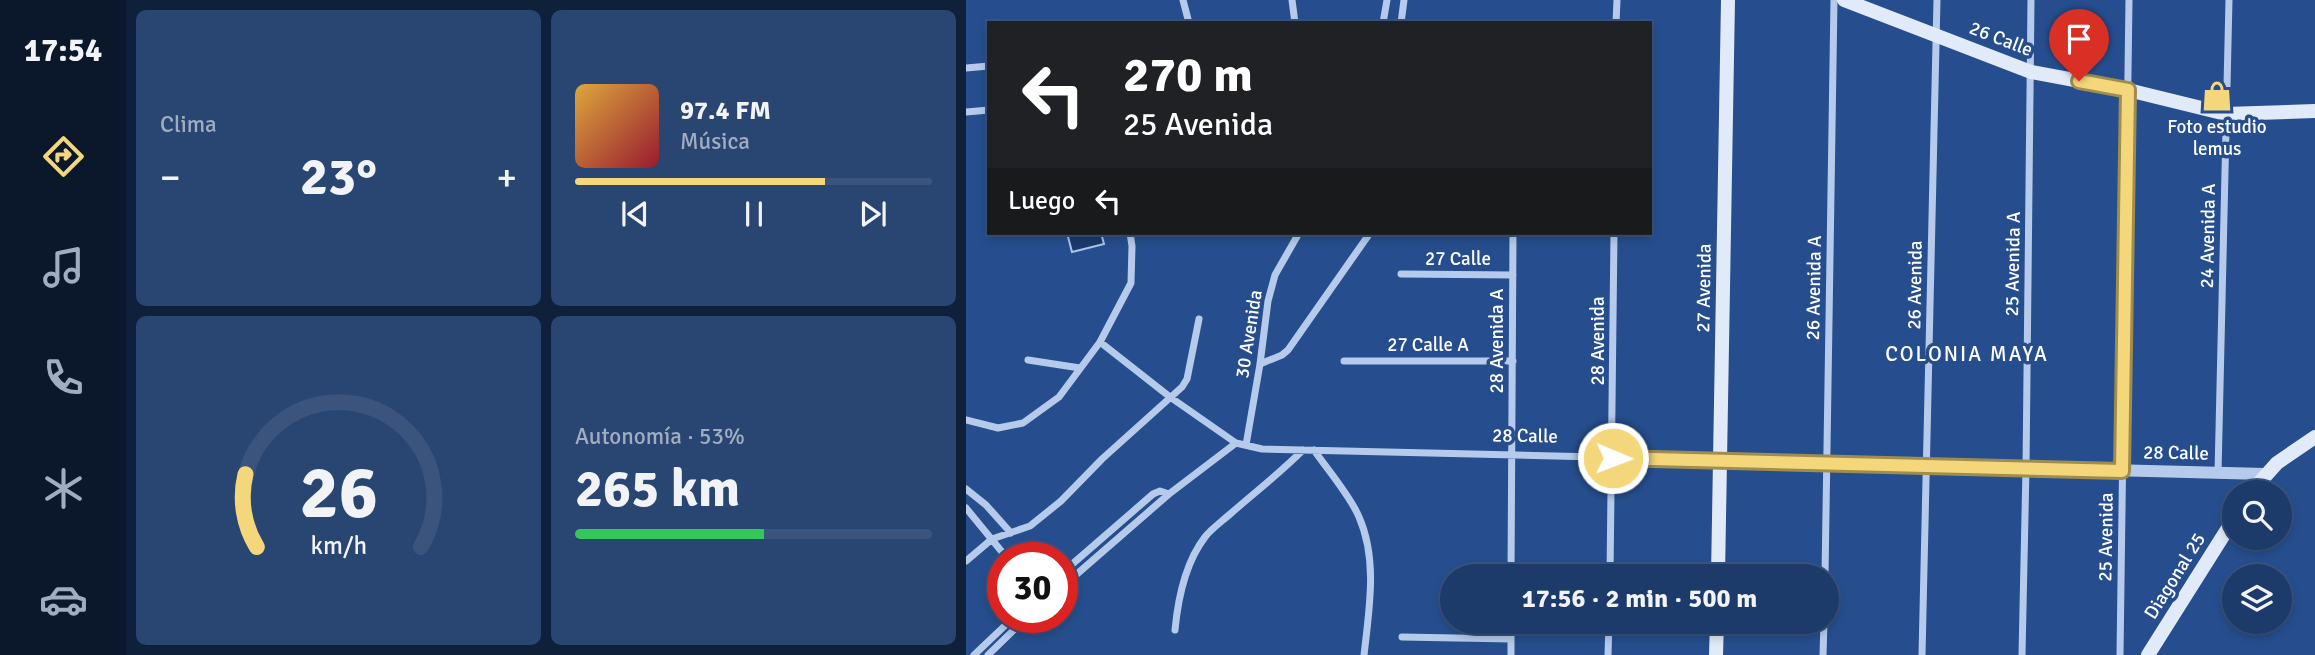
<!DOCTYPE html>
<html lang="es">
<head>
<meta charset="utf-8">
<style>
	:root { --surface:#1c3a6a; --page:#294572; --text:#f1f3f6; --muted:#a0adc1; --line:#3a547e; --accent:#f4d77a }
	body { margin:0; font-family:Signika,sans-serif; background:var(--page); color:var(--text); height:100vh; display:flex; flex-direction:column; font-size:26px; white-space:nowrap }
	* { box-sizing:border-box; margin:0 }
	p { font-size:23px; color:var(--muted) }
	.icon { flex:none; width:38px; height:38px; fill:none; stroke:currentColor; stroke-width:2; stroke-linecap:round; stroke-linejoin:round }
	.map { position:relative; flex:1; overflow:hidden }
	.panel { display:flex; flex-direction:column; gap:10px; padding:10px; background:#0f203a; width:840px }
	.panel>* { flex:none }
	.hud { position:absolute; left:21px; top:21px; width:665px; height:214px; border-radius:0px; box-shadow:0 4px 10px #0003,0 0 0 2px var(--line); background:#202124; color:#fff; overflow:hidden }
	.tools { position:absolute; left:1256px; top:480px; display:grid; gap:14px }
	.tools a { display:grid; place-items:center; width:70px; height:70px; border-radius:50%; background:var(--surface); box-shadow:0 4px 10px #0003,0 0 0 2px var(--line); font-size:35px }
	.speed { position:absolute; left:21px; top:542px; display:flex; gap:14px; font-size:35px; font-weight:700; text-align:center }
	.speed>* { display:grid; place-content:center; width:91px; height:91px; border-radius:50%; background:var(--surface); box-shadow:0 4px 10px #0003,0 0 0 2px var(--line); line-height:1 }
	.speed .limit { border:10px solid #d22; background:#fff; color:#111 }
	.pin { position:absolute; display:grid; place-items:center; width:60px; height:60px; color:#fff; margin:-72px -30px; border-radius:50% 50% 50% 0; rotate:-45deg; box-shadow:0 0 7px #0007 }
	.pin .icon { rotate:45deg }
	.me { position:absolute; width:77px; margin:-38px; rotate:91deg; stroke-linejoin:round; filter:drop-shadow(0 0 5px #0008) }
	.turn { display:flex; align-items:center; gap:24px; height:147px; padding:0 21px; font-size:32px }
	.turn .icon { width:91px; height:91px; stroke-width:2.5 }
	.turn b { display:block; font-size:49px; line-height:60px }
	.then { display:flex; align-items:center; height:66px; padding:0 21px; background:#0003; gap:14px; font-size:26px }
	.big { font-size:52px; font-weight:700; line-height:1.1 }
	.panel .tile { flex:1; display:flex; flex-direction:column; justify-content:center; gap:10px; min-width:0; padding:0 24px; border-radius:10px; background:var(--page) }
	.panel .dial { align-items:center; gap:0 }
	.dial svg { height:182px; overflow:visible; fill:none; stroke:var(--line); stroke-width:7; stroke-linecap:round; text-anchor:middle }
	.dial text { fill:var(--text); stroke:none }
	.song { display:flex; align-items:center; gap:21px }
	.cover { width:84px; height:84px; border-radius:10px; background:linear-gradient(135deg,hsl(40 70% 55%),hsl(350 70% 35%)) }
	.played { height:7px; border-radius:4px; background:linear-gradient(90deg,var(--accent) 70%,var(--line) 70%) }
	.keys { display:flex; justify-content:space-around; direction:ltr }
	.heat { display:flex; justify-content:space-between; align-items:center; font-size:38px; direction:ltr }
	.charge { height:10px; border-radius:5px; background:linear-gradient(90deg,#34c759 53%,var(--line) 0) }
	.panel .tiles { flex:1; display:grid; gap:10px; grid-template-columns:repeat(2,1fr) }
	.trip { position:absolute; left:474px; top:564px; width:399px; height:70px; border-radius:35px; background:var(--surface); box-shadow:0 4px 10px #0003,0 0 0 2px var(--line); font-weight:700; line-height:70px; text-align:center }
	main { display:flex; flex:1; min-height:0 }
	.menu { display:flex; flex-direction:column; width:126px; justify-content:space-around; align-items:center; background:#0b172a; color:var(--muted) }
	.menu .icon { width:49px; height:49px }
	.menu .current { color:var(--accent) }
	.menu b { font-size:32px; color:var(--text) }
	.map>svg:first-child { display:block }
	.water { fill:#1b3a6e; stroke:#aac5eb; stroke-width:2 }
	.lines { fill:none; stroke-linecap:round; stroke-linejoin:round }
	.minor { stroke:#b6cbeb; stroke-width:7 }
	.tertiary { stroke:#b6cbeb; stroke-width:12 }
	.secondary { stroke:#e1eaf9; stroke-width:14 }
	.route-casing { stroke:#9f8c4f; stroke-width:18 }
	.route { stroke:#f4d77a; stroke-width:12 }
	.labels { text-anchor:middle; dominant-baseline:central; stroke-width:7; stroke-linejoin:round; paint-order:stroke }
	.street-label { font-size:19px; fill:#fff; stroke:#264e8e }
	.poi-label { font-size:19px; fill:#fff; stroke:#264e8e }
	.neighbourhood-label { font-size:21px; letter-spacing:2px; fill:#fff; stroke:#264e8e }
</style>
</head>
<body>
<main>
<nav class="menu">
<b>17:54</b>
<svg class="icon current" aria-label="directions" viewBox="0 0 24 24"><path d="M12 3l9 9-9 9-9-9zM9 14v-3h6M13 9l2 2-2 2"/></svg>
<svg class="icon" aria-label="music" viewBox="0 0 24 24"><path d="M9 18V5l10-2v13"/><circle cx="6" cy="18" r="3"/><circle cx="16" cy="16" r="3"/></svg>
<svg class="icon" aria-label="phone" viewBox="0 0 24 24"><path d="M5 4h4l2 5-3 2q2 4 5 5l2-3 5 2v4C11 20 4 13 5 4z"/></svg>
<svg class="icon" aria-label="climate" viewBox="0 0 24 24"><path d="M12 3v18M4 7l16 10M4 17L20 7"/></svg>
<svg class="icon" aria-label="car" viewBox="0 0 24 24"><path d="M5 17H2v-5l4-1 3-4h7l3 4 3 1v5h-3M9 17h6M6 11h13"/><circle cx="7" cy="17" r="2"/><circle cx="17" cy="17" r="2"/></svg>
</nav>
<section class="panel">
<div class="tiles">
<div class="tile"><p>Clima</p>
<div class="heat"><a>−</a><b class="big">23°</b><a>+</a></div>
</div>
<div class="tile">
<div class="song"><i class="cover"></i><div><b>97.4 FM</b><p>Música</p></div></div>
<div class="played"></div>
<div class="keys"><svg class="icon" aria-label="previous" viewBox="0 0 24 24"><path d="M18 5L8 12l10 7zM5 5v14"/></svg><svg class="icon" aria-label="pause" viewBox="0 0 24 24"><path d="M8 5v14M16 5v14"/></svg><svg class="icon" aria-label="next" viewBox="0 0 24 24"><path d="M6 5l10 7-10 7zM19 5v14"/></svg></div>
</div>
<div class="tile dial"><svg viewBox="0 0 100 80">
<path d="M14 69A42 42 0 1 1 86 69"/>
<path d="M14 69A42 42 0 0 1 9 37" stroke="#f4d77a"/>
<text x="50" y="56" font-size="32" font-weight="700">26</text>
<text x="50" y="72" font-size="11">km/h</text>
</svg></div>
<div class="tile"><p>Autonomía · 53%</p><b class="big">265 km</b><div class="charge"></div></div>
</div>
</section>
<div class="map">
<svg width="1349" height="655" viewBox="0 0 1349 655">
	<rect width="100%" height="100%" fill="#264e8e"/>
	<path class="water" d="M101,233h34l3,11 -32,8z"/>
	<g class="lines">
		<path class="minor" d="M217,0l6,23
			M326,0l3,23
			M417,23l4,-23
			M435,23l3,-23
			M650,23l1,-23
			M0,68l23,-2
			M0,112l23,-2
			M435,274l112,1
			M134,342l70,55 66,46 26,6 458,11
			M62,360l52,8
			M378,361h169
			M294,364l22,-9 6,-5 82,-117
			M0,420l32,8 25,-5 36,-26 41,-55 31,-59 1,-37 -2,-13
			M280,445l14,-81 8,-63 7,-26 24,-42
			M348,450c13,19 37,47 45,67 19,43 10,93 5,138
			M1252,473l11,-473
			M0,489l20,16 25,28
			M0,508l41,50
			M0,561l26,-22 38,-13 31,-25 41,-42 80,-72 5,-8 12,-60
			M96,573l91,-79 7,-3 9,3
			M545,576l2,-343
			M644,576l4,-343
			M859,576l9,-576
			M96,587l107,-93 67,-51
			M209,630c3,-32 10,-67 30,-93 6,-8 16,-15 24,-22 25,-22 51,-42 74,-65
			M436,637l109,2
			M8,655l39,-37
			M22,655l38,-37
			M545,655v-34
			M642,655l1,-34
			M857,655l1,-34
			M956,655l15,-655
			M1056,655l4,-187 5,-468
			M1154,655l9,-655"/>
		<path class="tertiary" d="M754,460l545,14"/>
		<path class="secondary" d="M878,0l187,72 97,18 98,24 89,-3
			M1285,492l26,-29 38,-26
			M752,576l10,-576
			M750,655l1,-34
			M1182,655l87,-138"/>
	</g>
	<g class="lines">
		<g class="route-casing">
			<path id="route" d="M647,458l509,13 6,-381 -49,-9"/>
		</g>
		<use href="#route" class="route"/>
	</g>
	<defs>
		<g id="shop-bare" transform="scale(2.415)"><path d="M-5-2.5h2.3a2.7 3.5 0 0 1 5.4 0H5L5.5 6h-11ZM-1.5-2.5h3a1.5 2.3 0 0 0-3 0Z" fill="#f4d77a" stroke="#264e8e" stroke-width="2.5" paint-order="stroke"/></g>
	</defs>
	<g fill-rule="evenodd">
		<use href="#shop-bare" x="1251" y="96"/>
	</g>
	<g class="labels">
		<g class="street-label">
			<text transform="translate(1035 39) rotate(21)">26 Calle</text>
			<text transform="translate(1242 236) rotate(-89)">24 Avenida A</text>
			<text x="492" y="259">27 Calle</text>
			<text transform="translate(1047 264) rotate(-89)">25 Avenida A</text>
			<text transform="translate(949 285) rotate(-89)">26 Avenida</text>
			<text transform="translate(738 288) rotate(-89)">27 Avenida</text>
			<text transform="translate(848 288) rotate(-89)">26 Avenida A</text>
			<text transform="translate(283 334) rotate(-81)">30 Avenida</text>
			<text transform="translate(531 341) rotate(-90)">28 Avenida A</text>
			<text transform="translate(632 341) rotate(-90)">28 Avenida</text>
			<text x="462" y="345">27 Calle A</text>
			<text transform="translate(559 436) rotate(1)">28 Calle</text>
			<text transform="translate(1210 453) rotate(1)">28 Calle</text>
			<text transform="translate(1140 537) rotate(-89)">25 Avenida</text>
			<text transform="translate(1209 576) rotate(-58)">Diagonal 25</text>
		</g>
		<g class="poi-label">
			<text x="1251" y="127">Foto estudio<tspan x="1251" dy="22">lemus</tspan></text>
		</g>
		<g class="neighbourhood-label">
			<text x="1001" y="354">COLONIA MAYA</text>
		</g>
	</g>
</svg>
<div class="tools">
<a><svg class="icon" aria-label="search" viewBox="0 0 24 24"><circle cx="10" cy="10" r="6"/><path d="M15 15l6 6"/></svg></a>
<a><svg class="icon" aria-label="layers" viewBox="0 0 24 24"><path d="M12 4l9 5-9 5-9-5zM3 14l9 5 9-5"/></svg></a>
</div>
<div class="speed"><div class="limit">30</div></div>
<div class="pin" style="left:1113px;top:81px;background:#d93025"><svg class="icon" aria-label="arrive" viewBox="0 0 24 24"><path d="M6 21V4h12l-3 4 3 4H6"/></svg></div>
<svg class="me" style="left:647px;top:458px" viewBox="-20 -20 40 40"><circle r="17" fill="#f4d77a" stroke="#fff" stroke-width="3"/><path d="M0-11L8 9 0 5-8 9z" fill="#fff"/></svg>
<div class="trip">17:56 · 2 min · 500 m</div>
<div class="hud">
<div class="turn"><svg class="icon" aria-label="left" viewBox="0 0 24 24"><path d="M17 20v-9H6M10 6l-5 5 5 5"/></svg><div><b>270 m</b>25 Avenida</div></div>
<div class="then">Luego<svg class="icon" aria-label="left" viewBox="0 0 24 24"><path d="M17 20v-9H6M10 6l-5 5 5 5"/></svg></div>
</div>
</div>
</main>
</body>
</html>
